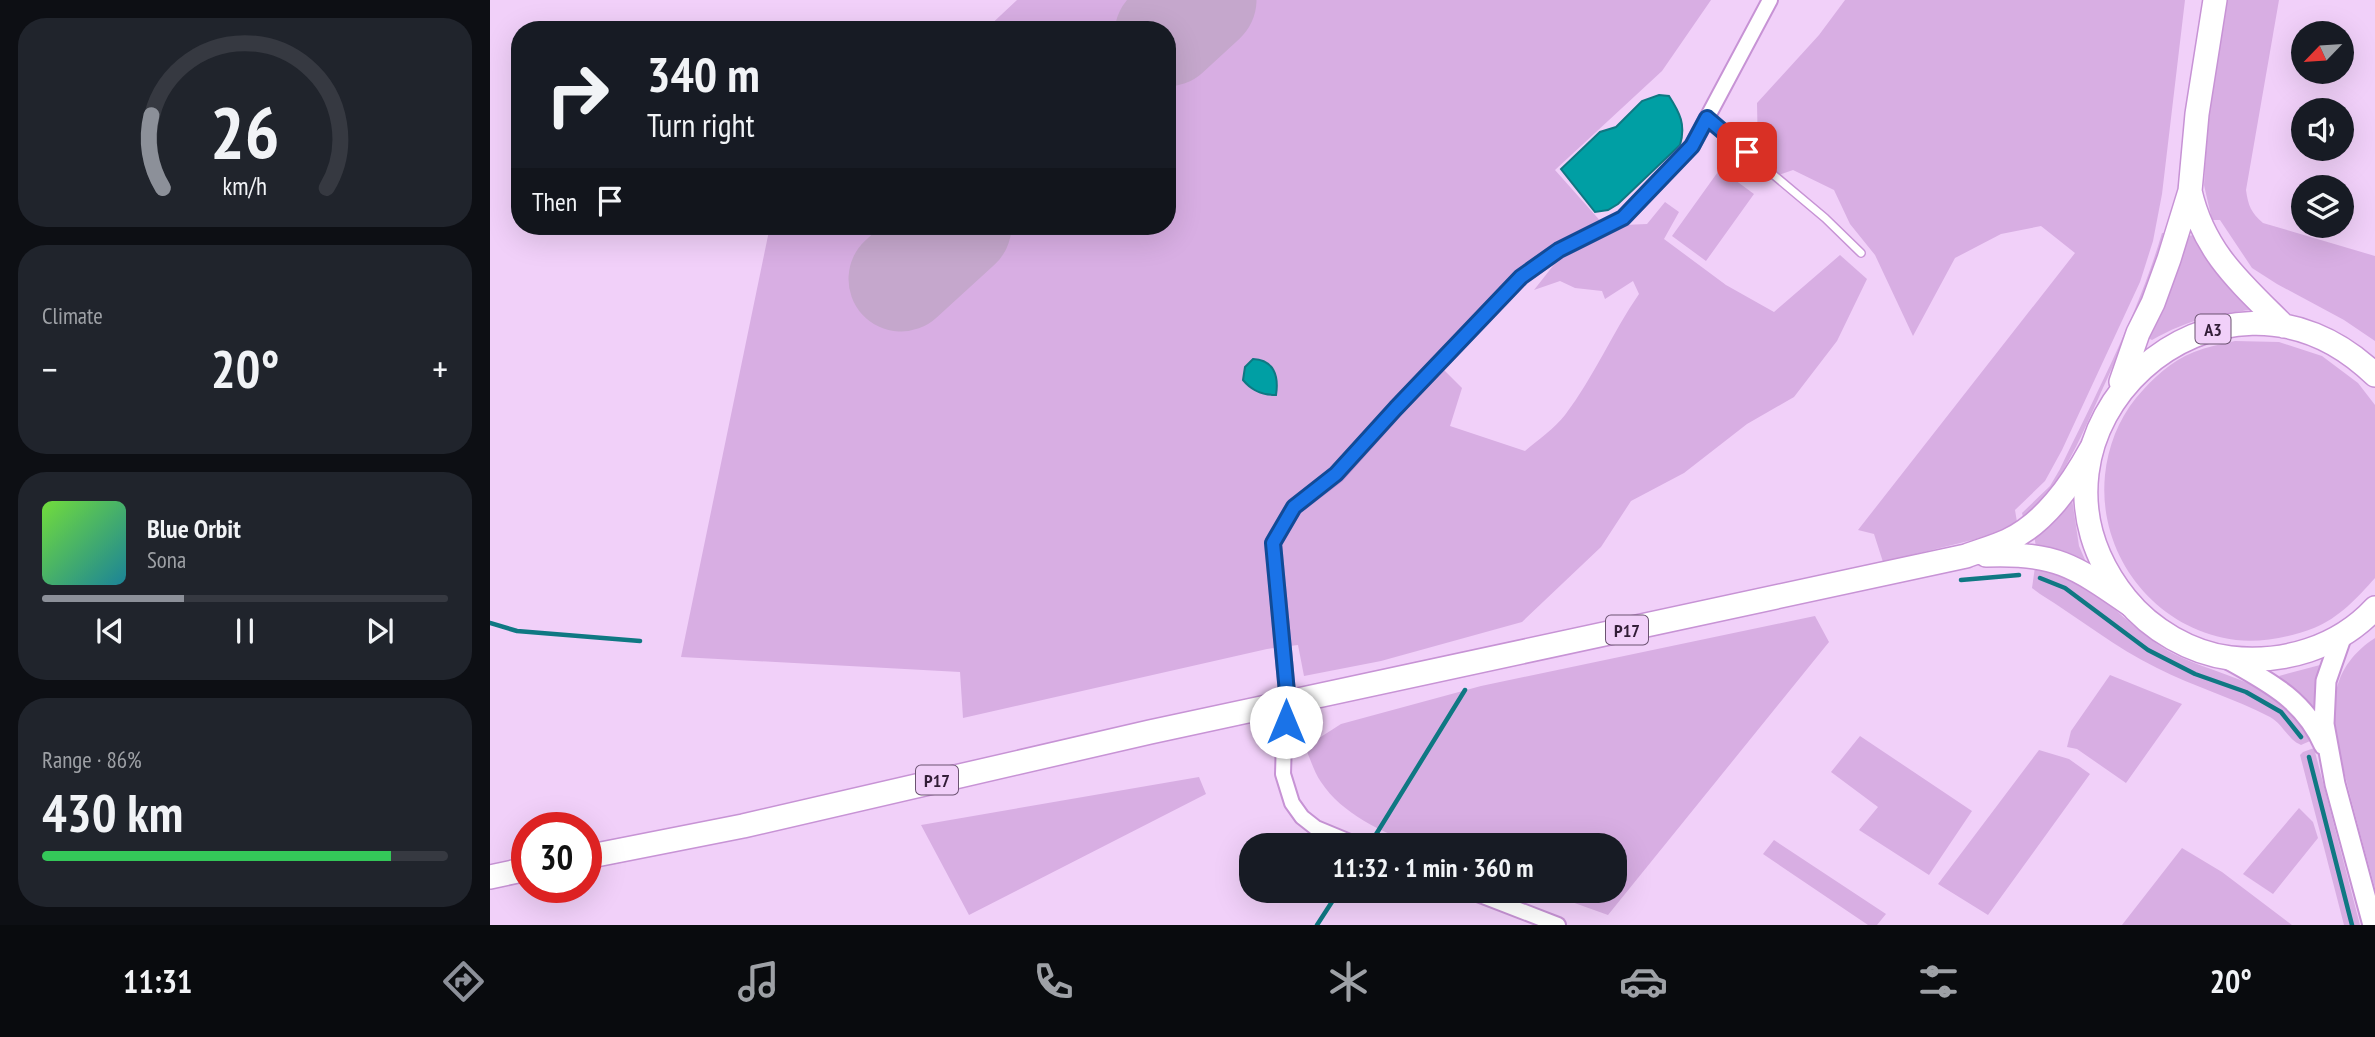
<!DOCTYPE html>
<html lang="en">
<head>
<meta charset="utf-8">
<style>
	:root { --surface:#171b24; --page:#20242c; --text:#f1f3f6; --muted:#9ea1a6; --line:#363941; --accent:#8c9099 }
	body { margin:0; font-family:"PT Sans Narrow",sans-serif; background:var(--page); color:var(--text); height:100vh; display:flex; flex-direction:column; font-size:26px; white-space:nowrap }
	* { box-sizing:border-box; margin:0 }
	p { font-size:23px; color:var(--muted) }
	.icon { flex:none; width:38px; height:38px; fill:none; stroke:currentColor; stroke-width:2; stroke-linecap:round; stroke-linejoin:round }
	.map { position:relative; flex:1; overflow:hidden }
	.drawer { display:flex; flex-direction:column; gap:18px; padding:18px; background:#0d0f14; width:490px }
	.drawer>* { flex:none }
	.banner { position:absolute; left:21px; top:21px; width:665px; height:214px; border-radius:28px; box-shadow:0 7px 28px #0002; background:#171b24; color:var(--text); overflow:hidden }
	.needle { width:46px; rotate:245deg }
	.fabs { position:absolute; left:1801px; top:21px; display:grid; gap:14px }
	.fabs a { display:grid; place-items:center; width:63px; height:63px; border-radius:50%; background:var(--surface); box-shadow:0 7px 28px #0002; font-size:35px }
	.speed { position:absolute; left:21px; top:812px; display:flex; gap:14px; font-size:35px; font-weight:700; text-align:center }
	.speed>* { display:grid; place-content:center; width:91px; height:91px; border-radius:50%; background:var(--surface); box-shadow:0 7px 28px #0002; line-height:1 }
	.speed .limit { border:10px solid #d22; background:#fff; color:#111 }
	.pin { position:absolute; display:grid; place-items:center; width:60px; height:60px; color:#fff; margin:-30px; border-radius:14px; box-shadow:0 4px 10px #0006 }
	.me { position:absolute; width:77px; margin:-38px; rotate:0deg; stroke-linejoin:round; filter:drop-shadow(0 0 5px #0008) }
	.turn { display:flex; align-items:center; gap:24px; height:147px; padding:0 21px; font-size:32px }
	.turn .icon { width:91px; height:91px; stroke-width:2.5 }
	.turn b { display:block; font-size:49px; line-height:60px }
	.then { display:flex; align-items:center; height:66px; padding:0 21px; background:#0003; gap:14px; font-size:26px }
	.big { font-size:52px; font-weight:600; line-height:1.1 }
	.drawer .widget { flex:1; display:flex; flex-direction:column; justify-content:center; gap:10px; min-width:0; padding:0 24px; border-radius:28px; background:var(--page) }
	.drawer .dial { align-items:center; gap:0 }
	.dial svg { height:182px; overflow:visible; fill:none; stroke:var(--line); stroke-width:7; stroke-linecap:round; text-anchor:middle }
	.dial text { fill:var(--text); stroke:none }
	.song { display:flex; align-items:center; gap:21px }
	.cover { width:84px; height:84px; border-radius:10px; background:linear-gradient(135deg,hsl(100 70% 55%),hsl(190 70% 35%)) }
	.played { height:7px; border-radius:4px; background:linear-gradient(90deg,var(--accent) 35%,var(--line) 35%) }
	.keys { display:flex; justify-content:space-around; direction:ltr }
	.heat { display:flex; justify-content:space-between; align-items:center; font-size:38px; direction:ltr }
	.charge { height:10px; border-radius:5px; background:linear-gradient(90deg,#34c759 86%,var(--line) 0) }
	.trip { position:absolute; left:749px; top:833px; width:388px; height:70px; border-radius:28px; background:var(--surface); box-shadow:0 7px 28px #0002; font-weight:600; line-height:70px; text-align:center }
	.menu { display:flex; height:112px; justify-content:space-around; align-items:center; background:#090b0e; color:var(--muted) }
	.menu .icon { width:49px; height:49px }
	.menu .current { color:var(--accent) }
	.menu b { font-size:32px; color:var(--text) }
	main { display:flex; flex:1; min-height:0 }
	.map>svg:first-child { display:block }
	.green { fill:#d8aee3 }
	.water { fill:#009fa4; stroke:#0f7883; stroke-width:2 }
	.lines { fill:none; stroke-linecap:round; stroke-linejoin:round }
	.stream { stroke:#0f7883; stroke-width:4.5 }
	.runway { stroke:#c5a7cc; stroke-width:105 }
	.service-casing { stroke:#c793d5; stroke-width:10 }
	.minor-casing { stroke:#c793d5; stroke-width:18 }
	.secondary-casing { stroke:#c793d5; stroke-width:23 }
	.primary-casing { stroke:#c793d5; stroke-width:26 }
	.trunk-casing { stroke:#c793d5; stroke-width:26 }
	.service { stroke:#fff; stroke-width:7 }
	.minor { stroke:#fff; stroke-width:14 }
	.secondary { stroke:#fff; stroke-width:19 }
	.primary { stroke:#fff; stroke-width:23 }
	.trunk { stroke:#fff; stroke-width:23 }
	.route-casing { stroke:#114b97; stroke-width:18 }
	.route { stroke:#1a73e8; stroke-width:12 }
	.labels { text-anchor:middle; dominant-baseline:central; stroke-width:6; stroke-linejoin:round; paint-order:stroke }
	.shield { fill:#f1d0f9; stroke:#6b5371; stroke-width:2 }
	.shield-label { font-size:18px; font-weight:bold; fill:#321d37 }
</style>
</head>
<body>
<main>
<section class="drawer">
<div class="widget dial"><svg viewBox="0 0 100 80">
<path d="M14 69A42 42 0 1 1 86 69"/>
<path d="M14 69A42 42 0 0 1 9 37" stroke="#8c9099"/>
<text x="50" y="56" font-size="32" font-weight="700">26</text>
<text x="50" y="72" font-size="11">km/h</text>
</svg></div>
<div class="widget"><p>Climate</p>
<div class="heat"><a>−</a><b class="big">20°</b><a>+</a></div>
</div>
<div class="widget">
<div class="song"><i class="cover"></i><div><b>Blue Orbit</b><p>Sona</p></div></div>
<div class="played"></div>
<div class="keys"><svg class="icon" aria-label="previous" viewBox="0 0 24 24"><path d="M18 5L8 12l10 7zM5 5v14"/></svg><svg class="icon" aria-label="pause" viewBox="0 0 24 24"><path d="M8 5v14M16 5v14"/></svg><svg class="icon" aria-label="next" viewBox="0 0 24 24"><path d="M6 5l10 7-10 7zM19 5v14"/></svg></div>
</div>
<div class="widget"><p>Range · 86%</p><b class="big">430 km</b><div class="charge"></div></div>
</section>
<div class="map">
<svg width="1885" height="925" viewBox="0 0 1885 925">
	<rect width="100%" height="100%" fill="#f1d0f9"/>
	<path class="green" d="M527,0h694l-49,71 -107,99 48,54 -74,37 -87,95v12l20,20 -12,38 75,25c13,-11 30,-23 40,-36 29,-38 47,-82 74,-121l-6,-13 -28,18 -3,-8 -27,-3 -15,-7 -26,9 22,-28 67,-37 24,-1 18,-22 14,10 -15,27 62,46 48,27 66,-57 27,24 -30,62 -43,56 -47,27 -63,49 -53,28 -30,46 -79,75 -141,39 -77,15 -6,-31 -31,4 -304,69 -3,-46 -279,-15 89,-431h397v-196h-182z
		M1355,0h340l-23,194 -9,47 -13,41 -78,168 -17,31 -30,29 2,12 -20,12 -114,28 -9,-28 -16,-4 217,-277 -34,-27 -40,8 -46,24 -42,78 -38,-81 -25,-31 -16,-34 -41,-20 -28,10 -7,-27 -1,-50 62,-68z
		M1735,0h54l-33,190c2,15 5,23 17,33l112,33v85l-31,-21 -67,-36 -25,-16 -32,-48h-8l-8,-35 3,-54z
		M1230,169l34,25 -48,67 -34,-25z
		M1672,233h3c-13,50 -36,97 -57,144 -19,40 -47,117 -85,140l-1,-4 28,-27 10,-17c37,-77 78,-154 102,-236z
		M1705,235l61,74c-42,6 -67,10 -104,31l-4,-2 38,-102z
		M1745,341l44,1 43,14 36,27 17,22v173c-17,19 -36,40 -61,50 -24,9 -52,15 -78,12 -81,-10 -139,-85 -131,-165 3,-28 13,-55 31,-77 16,-19 35,-37 58,-46 13,-5 27,-8 41,-11z
		M1582,499l7,47 7,16 -50,-15 -2,-12z
		M1545,567c21,6 40,12 58,25 28,20 50,46 81,62 36,18 81,25 112,52 10,9 17,23 24,35l-9,4c-13,-5 -18,-21 -31,-28 -36,-19 -76,-30 -113,-49 -41,-20 -78,-50 -117,-74l-8,-6z
		M1325,616l14,26 -221,273 -67,-24h74v-46h-197c-35,-12 -76,-31 -97,-63 -7,-10 -11,-24 -16,-35l36,-23 140,-38z
		M1885,638v250c-8,-29 -16,-59 -24,-89 -8,-33 -21,-70 -15,-106 4,-24 19,-42 39,-55z
		M1830,665l3,1 -8,25v17l-36,-32z
		M1620,675l72,29 -56,79 -49,-34 -10,-2 4,-16z
		M1370,736l112,75 -43,64 -70,-45 19,-23 -47,-35z
		M1824,748l46,177h-16l-44,-170 3,-3z
		M1549,750l30,9 21,15 -102,141 -50,-31z
		M709,777l7,17 -237,121 -48,-90z
		M1809,808l14,14 5,16 -45,56 -30,-20z
		M1284,840l112,74 -9,11h-9l-105,-71z
		M1692,848l40,24 70,53h14h-184z"/>
	<path class="water" d="M1169,95l10,1c11,17 17,29 11,49l-62,59 -10,6 -13,2 -34,-43 39,-37 16,-5 26,-26z
		M763,359c21,1 26,17 23,36 -14,0 -24,-4 -33,-15l2,-13z"/>
	<g class="lines">
		<path class="stream" d="M1550,578l25,10 83,62 47,24 51,18 35,20 20,25
			M1471,580l58,-5
			M0,623l27,8 123,10
			M1819,757l43,168
			M885,836l90,-146
			M827,925l22,-34"/>
		<path class="runway" d="M677,34l37,-34
			M411,279l58,-53"/>
		<g class="service-casing">
			<path id="service" d="M1217,119l118,99 36,35"/>
		</g>
		<g class="minor-casing">
			<path id="minor" d="M867,845l-41,-17 -14,-11 -10,-14 -9,-29 1,-34 4,-37 -15,-160 21,-36 43,-33 59,-66 125,-131 38,-27 64,-32 69,-72 78,-146
				M980,891l88,34"/>
		</g>
		<g class="secondary-casing">
			<path id="secondary" d="M1852,635l-16,46 -2,43 11,60 38,141
				M1736,658c41,23 78,41 98,87"/>
		</g>
		<g class="primary-casing">
			<path id="primary" d="M1496,555c70,-3 90,12 145,50
				M96,857l157,-31 407,-94 816,-176c13,-5 28,-9 41,-15 38,-18 64,-56 84,-92
				M0,877l37,-8"/>
		</g>
		<g class="trunk-casing">
			<path id="trunk" d="M1700,191c14,62 52,93 94,135
				M1885,375c-155,-150 -382,58 -249,224 25,31 65,54 104,59 53,6 108,-10 145,-50
				M1631,382l17,-49 15,-30 16,-44 21,-68 7,-77 18,-114"/>
		</g>
		<use href="#service" class="service"/>
		<use href="#minor" class="minor"/>
		<use href="#secondary" class="secondary"/>
		<use href="#primary" class="primary"/>
		<use href="#trunk" class="trunk"/>
	</g>
	<g class="lines">
		<g class="route-casing">
			<path id="route" d="M796,722l2,-19 -15,-160 21,-36 42,-33 60,-66 125,-131 38,-27 64,-32 69,-72 15,-28 40,34"/>
		</g>
		<use href="#route" class="route"/>
	</g>
	<g class="labels">
		<g class="shield">
			<rect x="1705.5" y="314.5" width="35" height="29" rx="5"/>
			<rect x="1116" y="615.5" width="42" height="29" rx="5"/>
			<rect x="426" y="765.5" width="42" height="29" rx="5"/>
		</g>
		<g class="shield-label">
			<text x="1723" y="329">A3</text>
			<text x="1137" y="630">P17</text>
			<text x="447" y="780">P17</text>
		</g>
	</g>
</svg>
<div class="fabs">
<a><svg class="needle" viewBox="-14 -14 28 28"><path d="M0-13l5 13h-10z" fill="#e53935"/><path d="M0 13l5-13h-10z" fill="#9ea1a6"/></svg></a>
<a><svg class="icon" aria-label="sound" viewBox="0 0 24 24"><path d="M4 9h4l5-4v14l-5-4H4zM17 9q2 3 0 6"/></svg></a>
<a><svg class="icon" aria-label="layers" viewBox="0 0 24 24"><path d="M12 4l9 5-9 5-9-5zM3 14l9 5 9-5"/></svg></a>
</div>
<div class="speed"><div class="limit">30</div></div>
<div class="pin" style="left:1257px;top:152px;background:#d93025"><svg class="icon" aria-label="arrive" viewBox="0 0 24 24"><path d="M6 21V4h12l-3 4 3 4H6"/></svg></div>
<svg class="me" style="left:796px;top:722px" viewBox="-20 -20 40 40"><circle r="19" fill="#fff"/><path d="M0-13L10 11 0 6-10 11z" fill="#1a73e8"/></svg>
<div class="trip">11:32 · 1 min · 360 m</div>
<div class="banner">
<div class="turn"><svg class="icon" aria-label="right" viewBox="0 0 24 24"><path d="M7 20v-9h11M14 6l5 5-5 5"/></svg><div><b>340 m</b>Turn right</div></div>
<div class="then">Then<svg class="icon" aria-label="arrive" viewBox="0 0 24 24"><path d="M6 21V4h12l-3 4 3 4H6"/></svg></div>
</div>
</div>
</main>
<nav class="menu">
<b>11:31</b>
<svg class="icon current" aria-label="directions" viewBox="0 0 24 24"><path d="M12 3l9 9-9 9-9-9zM9 14v-3h6M13 9l2 2-2 2"/></svg>
<svg class="icon" aria-label="music" viewBox="0 0 24 24"><path d="M9 18V5l10-2v13"/><circle cx="6" cy="18" r="3"/><circle cx="16" cy="16" r="3"/></svg>
<svg class="icon" aria-label="phone" viewBox="0 0 24 24"><path d="M5 4h4l2 5-3 2q2 4 5 5l2-3 5 2v4C11 20 4 13 5 4z"/></svg>
<svg class="icon" aria-label="climate" viewBox="0 0 24 24"><path d="M12 3v18M4 7l16 10M4 17L20 7"/></svg>
<svg class="icon" aria-label="car" viewBox="0 0 24 24"><path d="M5 17H2v-5l4-1 3-4h7l3 4 3 1v5h-3M9 17h6M6 11h13"/><circle cx="7" cy="17" r="2"/><circle cx="17" cy="17" r="2"/></svg>
<svg class="icon" aria-label="filters" viewBox="0 0 24 24"><path d="M4 7h16M4 17h16"/><circle cx="9" cy="7" r="2"/><circle cx="15" cy="17" r="2"/></svg>
<b>20°</b>
</nav>
</body>
</html>
